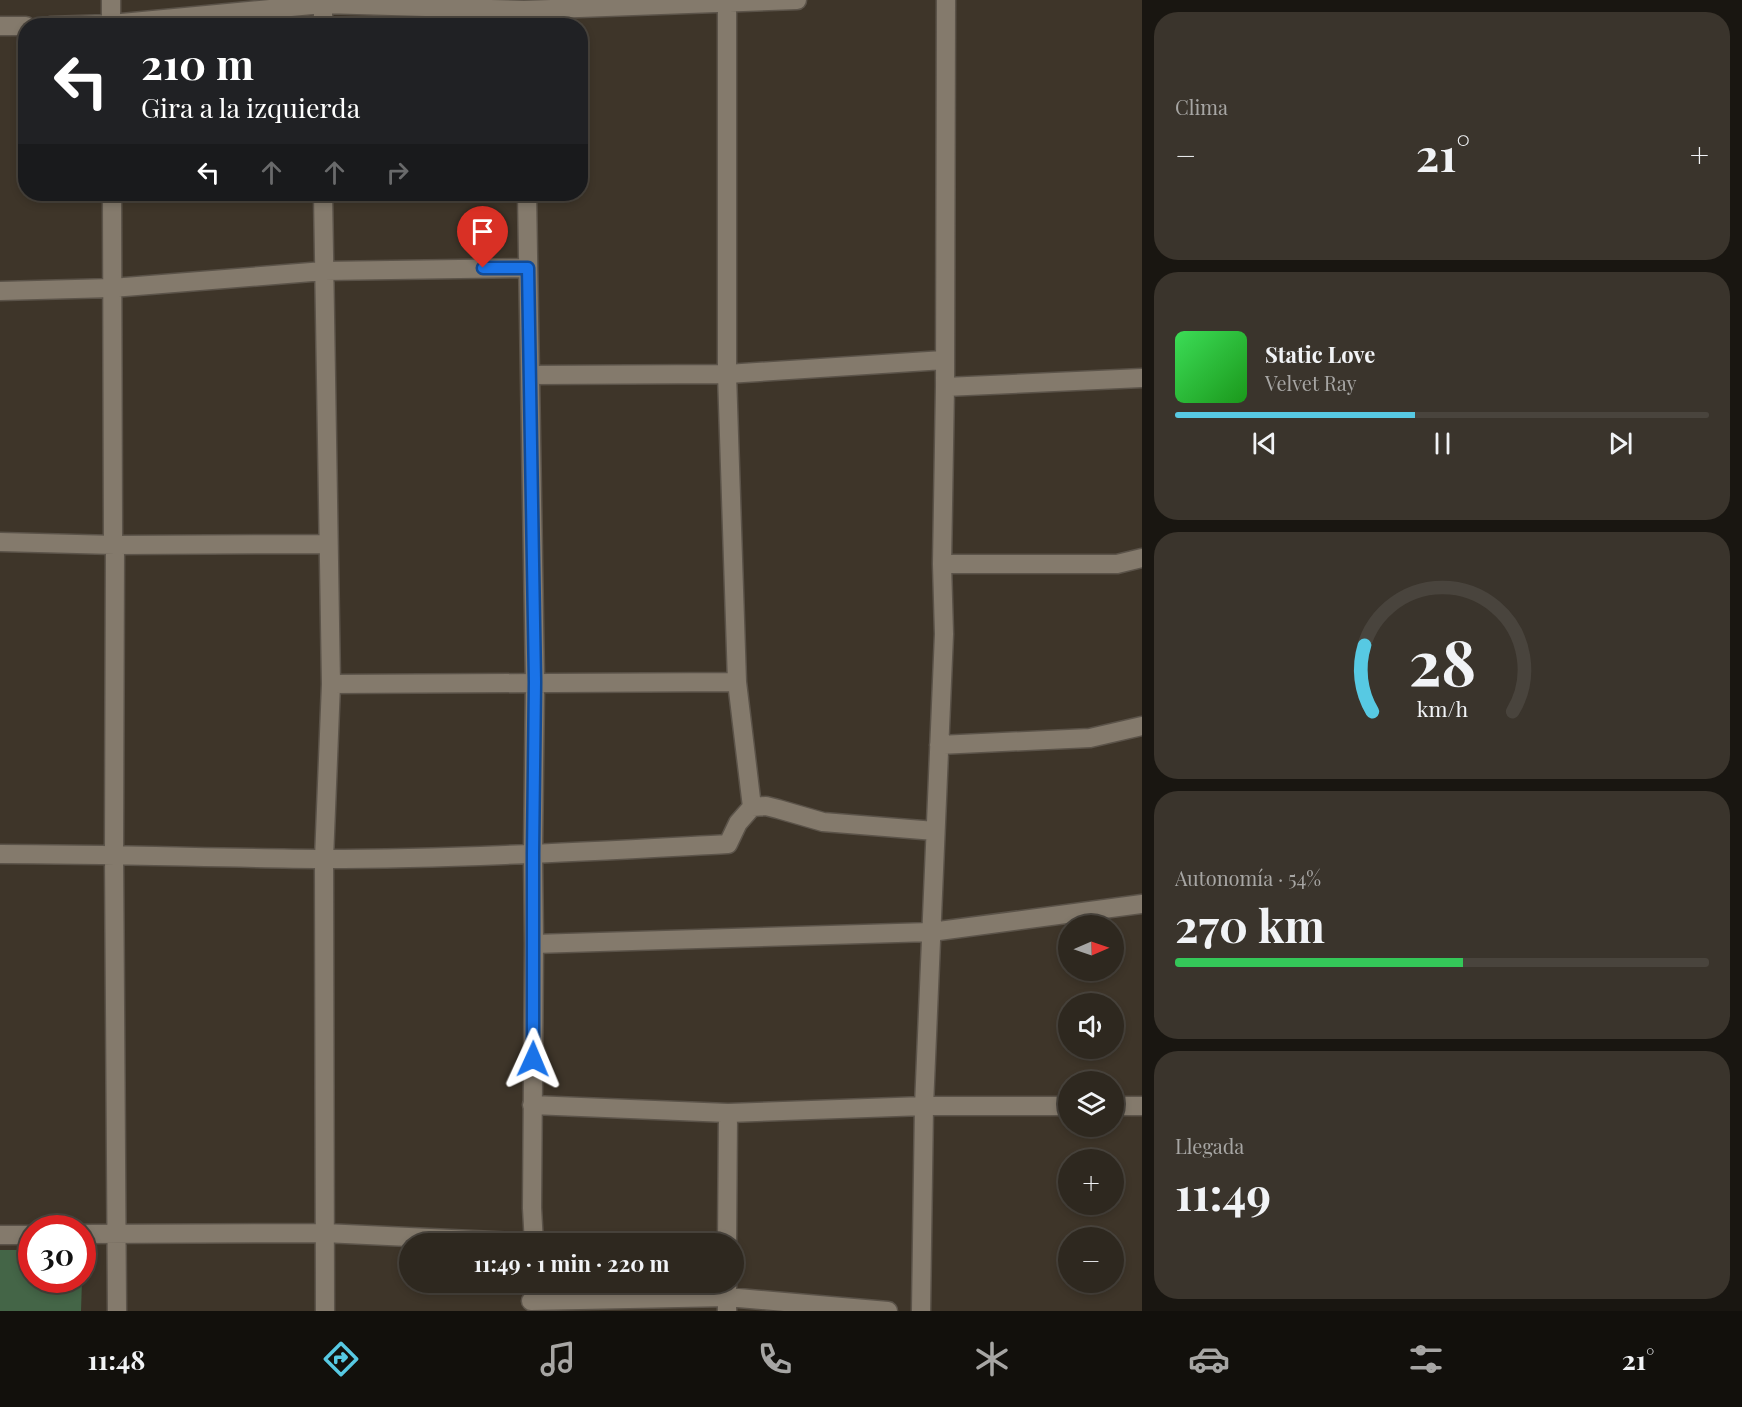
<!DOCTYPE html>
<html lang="es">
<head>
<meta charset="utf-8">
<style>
	:root { --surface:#2e281f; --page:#3a342c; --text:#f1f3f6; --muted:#a7a6a4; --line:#49443d; --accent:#57c9e3 }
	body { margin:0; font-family:"Playfair Display",serif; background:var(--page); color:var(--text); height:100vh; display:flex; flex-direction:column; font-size:22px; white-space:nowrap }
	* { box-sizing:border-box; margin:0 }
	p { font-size:20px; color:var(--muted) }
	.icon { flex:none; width:33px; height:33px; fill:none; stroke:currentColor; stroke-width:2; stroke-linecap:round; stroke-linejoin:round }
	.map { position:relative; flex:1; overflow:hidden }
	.details { display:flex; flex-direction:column; gap:12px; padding:12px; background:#191611; width:600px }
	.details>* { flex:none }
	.banner { position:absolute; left:18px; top:18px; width:570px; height:183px; border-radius:24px; box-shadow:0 3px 9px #0003,0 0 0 2px var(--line); background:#202124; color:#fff; overflow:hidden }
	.needle { width:39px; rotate:88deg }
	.controls { position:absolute; left:1058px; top:915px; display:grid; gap:12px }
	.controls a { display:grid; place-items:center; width:66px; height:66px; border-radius:50%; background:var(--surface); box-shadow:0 3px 9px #0003,0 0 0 2px var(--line); font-size:30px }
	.speed { position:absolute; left:18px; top:1215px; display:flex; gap:12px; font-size:30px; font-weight:700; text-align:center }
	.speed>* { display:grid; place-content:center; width:78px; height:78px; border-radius:50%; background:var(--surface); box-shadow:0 3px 9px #0003,0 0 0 2px var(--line); line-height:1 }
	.speed .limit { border:9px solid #d22; background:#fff; color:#111 }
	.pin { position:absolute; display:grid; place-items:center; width:51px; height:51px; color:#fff; margin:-62px -26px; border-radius:50% 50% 50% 0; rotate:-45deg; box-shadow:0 0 6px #0007 }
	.pin .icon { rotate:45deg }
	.me { position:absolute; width:66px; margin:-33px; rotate:1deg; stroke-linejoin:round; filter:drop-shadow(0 0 4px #0008) }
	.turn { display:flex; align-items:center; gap:21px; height:126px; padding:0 24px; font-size:27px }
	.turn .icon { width:78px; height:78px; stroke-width:2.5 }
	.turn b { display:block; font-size:42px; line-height:51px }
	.lanes { display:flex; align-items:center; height:57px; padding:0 24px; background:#0003; justify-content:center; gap:30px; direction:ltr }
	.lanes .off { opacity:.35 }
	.big { font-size:45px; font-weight:700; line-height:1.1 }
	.details .widget { flex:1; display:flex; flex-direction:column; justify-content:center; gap:9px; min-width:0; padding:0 21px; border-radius:24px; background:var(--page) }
	.details .dial { align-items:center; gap:0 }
	.dial svg { height:156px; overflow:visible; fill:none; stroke:var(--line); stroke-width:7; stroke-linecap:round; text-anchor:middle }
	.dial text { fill:var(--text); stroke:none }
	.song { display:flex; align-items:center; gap:18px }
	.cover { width:72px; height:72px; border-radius:9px; background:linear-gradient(135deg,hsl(130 70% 55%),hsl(120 70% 35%)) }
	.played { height:6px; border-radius:3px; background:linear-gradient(90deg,var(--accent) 45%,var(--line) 45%) }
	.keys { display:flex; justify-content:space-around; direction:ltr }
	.heat { display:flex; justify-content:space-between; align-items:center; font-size:33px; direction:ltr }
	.charge { height:9px; border-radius:4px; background:linear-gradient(90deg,#34c759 54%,var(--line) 0) }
	.trip { position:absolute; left:399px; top:1233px; width:345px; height:60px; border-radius:30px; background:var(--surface); box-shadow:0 3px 9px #0003,0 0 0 2px var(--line); font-weight:700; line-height:60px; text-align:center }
	.tab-bar { display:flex; height:96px; justify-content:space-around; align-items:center; background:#12100c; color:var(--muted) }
	.tab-bar .icon { width:42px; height:42px }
	.tab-bar .selected { color:var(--accent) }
	.tab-bar b { font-size:27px; color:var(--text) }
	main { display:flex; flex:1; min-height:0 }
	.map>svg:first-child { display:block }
	.green { fill:#446547 }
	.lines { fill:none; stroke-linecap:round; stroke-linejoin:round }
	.minor-casing { stroke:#5b5349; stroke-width:21 }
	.minor { stroke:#847a6c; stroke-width:18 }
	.route-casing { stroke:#114b97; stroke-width:15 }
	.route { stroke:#1a73e8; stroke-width:10 }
</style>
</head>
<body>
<main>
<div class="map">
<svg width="1142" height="1311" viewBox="0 0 1142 1311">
	<rect width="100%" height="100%" fill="#3e3529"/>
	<path class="green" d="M0,1250h31l1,30h50l-1,31h-81z"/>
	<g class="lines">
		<g class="minor-casing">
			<path id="minor" d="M111,0v26
				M323,0v26
				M727,0v374l10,308 15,125
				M0,26h26
				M50,26l61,-2 212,-20 201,6 273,-10
				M112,194l1,343 2,8 -1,309 3,457
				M323,194l8,490 -7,175 1,452
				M527,194l8,488 -2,172 1,90 -2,264 2,36
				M0,291l112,-3 212,-17 204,-3
				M531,375l196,-1 217,-14
				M945,387l197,-9
				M0,542l115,3 213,-1
				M942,564h175l25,-6
				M331,684l406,-2
				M939,745l151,-7 52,-12
				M0,854c108,0 216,4 323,5 135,0 271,-8 405,-15l10,-21 14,-16 14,-1 12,3 45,13 112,9
				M534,944l397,-12 211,-28
				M532,1105l196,8 196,-7h144
				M1113,1106h29
				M82,1234l242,-1 210,10
				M0,1235h32
				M727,1244l1,-131
				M531,1301l196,-4 161,14
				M727,1311v-29
				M921,1311l3,-205 20,-472 -2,-70 3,-177 1,-387"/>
		</g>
		<use href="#minor" class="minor"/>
	</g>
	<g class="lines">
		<g class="route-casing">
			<path id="route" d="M483,268h45l7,414 -2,172v205"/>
		</g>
		<use href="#route" class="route"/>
	</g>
</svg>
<div class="controls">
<a><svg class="needle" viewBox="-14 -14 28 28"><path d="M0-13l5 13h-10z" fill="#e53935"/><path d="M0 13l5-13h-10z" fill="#a7a6a4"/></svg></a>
<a><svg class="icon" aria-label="sound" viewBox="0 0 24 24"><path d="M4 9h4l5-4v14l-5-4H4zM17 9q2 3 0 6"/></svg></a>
<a><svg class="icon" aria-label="layers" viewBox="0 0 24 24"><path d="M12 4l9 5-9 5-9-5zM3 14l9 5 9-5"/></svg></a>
<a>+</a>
<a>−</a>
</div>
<div class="speed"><div class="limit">30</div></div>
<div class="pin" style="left:483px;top:268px;background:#d93025"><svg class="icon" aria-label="arrive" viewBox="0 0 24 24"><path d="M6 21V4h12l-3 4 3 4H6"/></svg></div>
<svg class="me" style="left:533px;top:1059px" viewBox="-20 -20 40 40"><path d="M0-17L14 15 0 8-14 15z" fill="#1a73e8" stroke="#fff" stroke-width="4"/></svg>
<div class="trip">11:49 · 1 min · 220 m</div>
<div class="banner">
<div class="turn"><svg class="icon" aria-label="left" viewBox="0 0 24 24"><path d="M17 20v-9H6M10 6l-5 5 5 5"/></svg><div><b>210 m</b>Gira a la izquierda</div></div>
<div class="lanes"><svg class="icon" aria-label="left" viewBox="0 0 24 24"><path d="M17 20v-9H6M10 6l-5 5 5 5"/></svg><svg class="icon off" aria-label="ahead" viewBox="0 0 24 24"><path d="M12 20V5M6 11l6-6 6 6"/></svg><svg class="icon off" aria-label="ahead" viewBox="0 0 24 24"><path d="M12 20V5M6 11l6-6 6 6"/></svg><svg class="icon off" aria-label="right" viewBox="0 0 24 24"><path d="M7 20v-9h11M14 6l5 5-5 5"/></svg></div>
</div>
</div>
<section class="details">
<div class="widget"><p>Clima</p>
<div class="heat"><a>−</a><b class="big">21°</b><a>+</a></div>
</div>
<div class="widget">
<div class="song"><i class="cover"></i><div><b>Static Love</b><p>Velvet Ray</p></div></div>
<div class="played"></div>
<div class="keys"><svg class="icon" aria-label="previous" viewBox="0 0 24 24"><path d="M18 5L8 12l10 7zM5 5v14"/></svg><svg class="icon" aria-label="pause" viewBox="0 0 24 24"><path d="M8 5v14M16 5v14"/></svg><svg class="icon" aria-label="next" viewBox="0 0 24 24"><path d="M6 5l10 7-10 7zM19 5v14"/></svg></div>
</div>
<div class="widget dial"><svg viewBox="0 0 100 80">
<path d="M14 69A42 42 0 1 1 86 69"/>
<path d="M14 69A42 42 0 0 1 10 35" stroke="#57c9e3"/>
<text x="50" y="56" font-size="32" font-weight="700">28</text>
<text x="50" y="72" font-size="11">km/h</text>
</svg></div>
<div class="widget"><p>Autonomía · 54%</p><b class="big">270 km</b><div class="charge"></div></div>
<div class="widget"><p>Llegada</p><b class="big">11:49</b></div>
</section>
</main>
<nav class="tab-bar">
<b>11:48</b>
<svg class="icon selected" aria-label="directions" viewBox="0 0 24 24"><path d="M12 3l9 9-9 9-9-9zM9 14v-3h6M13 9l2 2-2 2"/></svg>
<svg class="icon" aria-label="music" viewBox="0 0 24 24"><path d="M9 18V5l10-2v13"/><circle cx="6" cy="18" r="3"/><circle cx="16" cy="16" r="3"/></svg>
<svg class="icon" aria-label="phone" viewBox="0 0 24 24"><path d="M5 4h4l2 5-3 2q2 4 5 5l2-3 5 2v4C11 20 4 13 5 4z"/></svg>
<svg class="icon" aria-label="climate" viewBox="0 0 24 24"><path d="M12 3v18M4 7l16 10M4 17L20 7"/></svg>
<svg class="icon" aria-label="car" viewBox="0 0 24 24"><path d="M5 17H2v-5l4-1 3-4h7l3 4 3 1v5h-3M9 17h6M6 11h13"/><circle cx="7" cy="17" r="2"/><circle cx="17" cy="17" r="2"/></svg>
<svg class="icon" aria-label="filters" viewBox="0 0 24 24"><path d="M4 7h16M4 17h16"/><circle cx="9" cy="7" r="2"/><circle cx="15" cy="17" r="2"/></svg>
<b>21°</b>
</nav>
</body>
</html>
